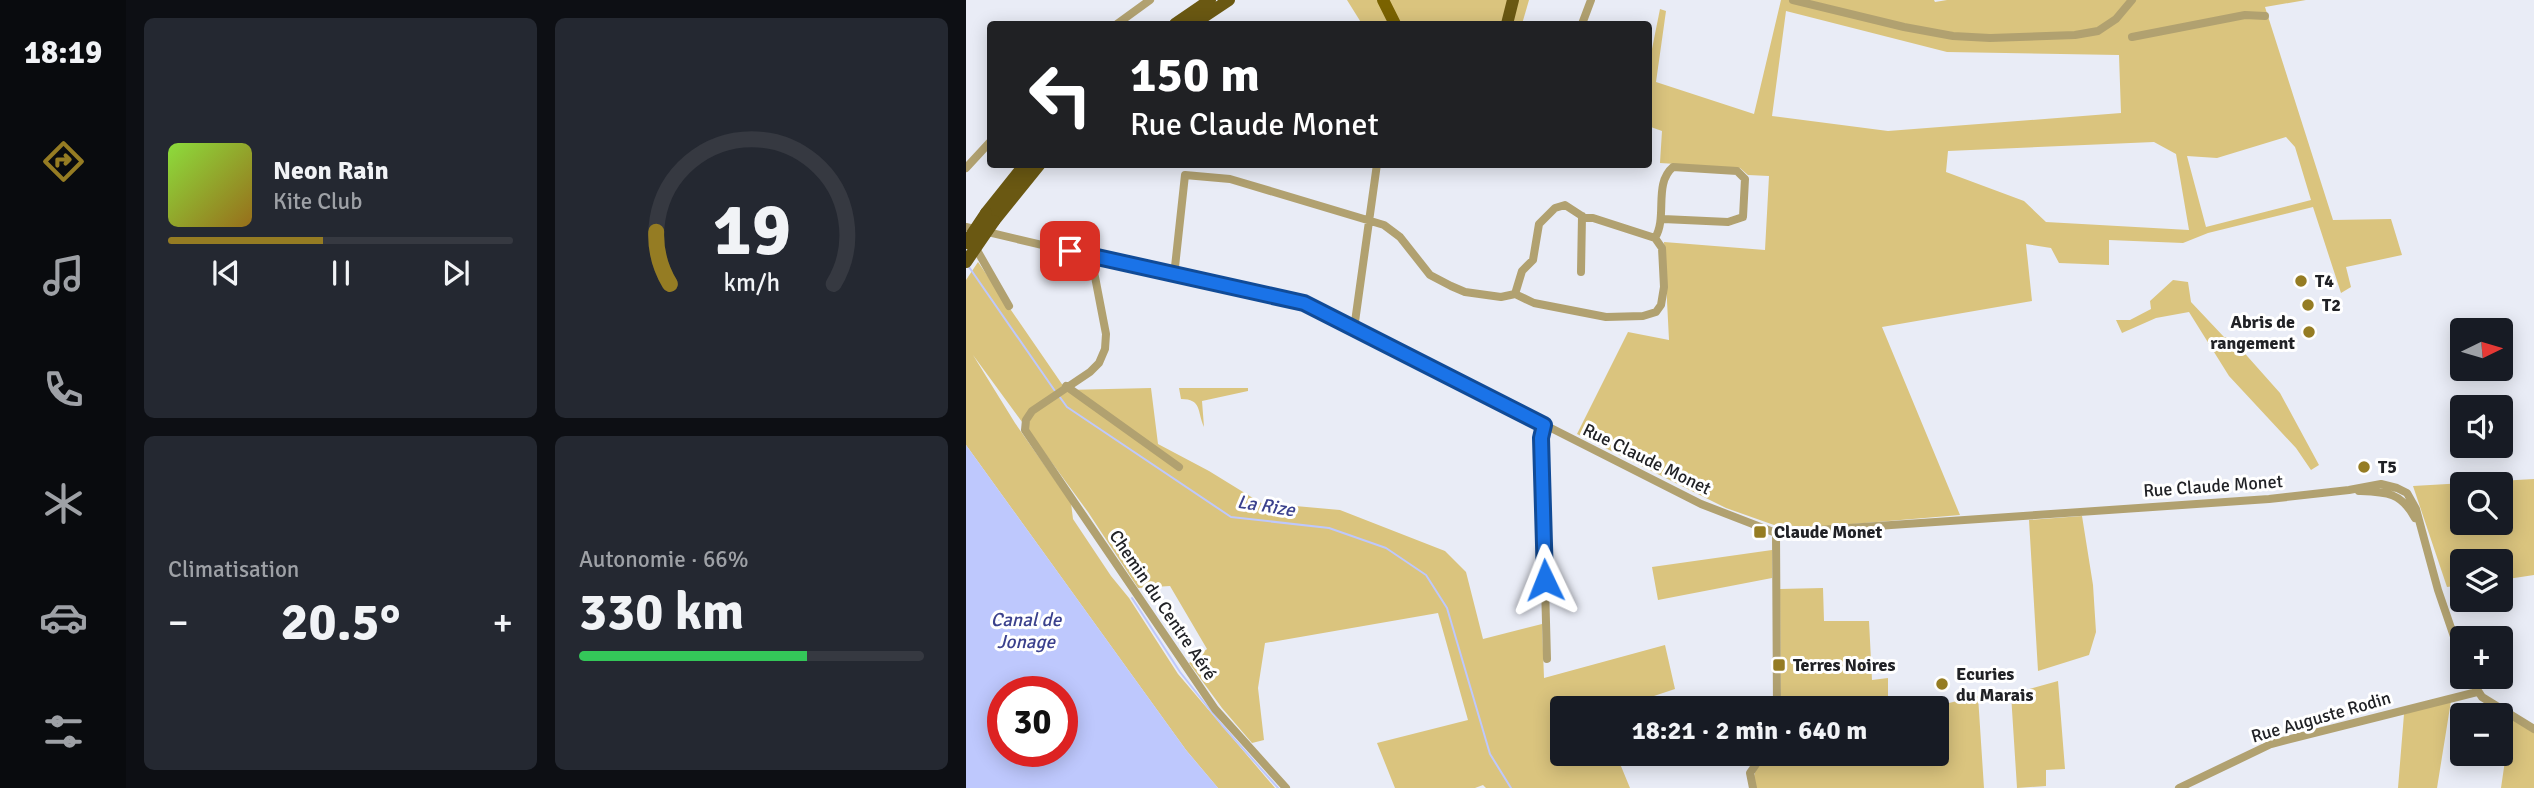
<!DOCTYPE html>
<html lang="fr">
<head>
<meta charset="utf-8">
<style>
	:root { --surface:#171b24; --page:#242831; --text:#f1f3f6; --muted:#9ea1a6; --line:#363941; --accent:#957c23 }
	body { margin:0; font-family:Signika,sans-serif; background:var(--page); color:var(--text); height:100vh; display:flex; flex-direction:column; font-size:26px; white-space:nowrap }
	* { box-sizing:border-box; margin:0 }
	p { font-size:23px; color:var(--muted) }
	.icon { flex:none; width:38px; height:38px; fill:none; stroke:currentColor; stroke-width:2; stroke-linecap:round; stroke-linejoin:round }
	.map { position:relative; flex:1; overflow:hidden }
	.sheet { display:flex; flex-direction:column; gap:18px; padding:18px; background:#0d0f14; width:840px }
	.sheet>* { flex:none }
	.top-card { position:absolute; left:21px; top:21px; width:665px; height:147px; border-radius:7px; box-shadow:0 4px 18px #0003; background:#202124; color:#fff; overflow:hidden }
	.needle { width:46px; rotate:85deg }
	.fabs { position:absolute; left:1484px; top:318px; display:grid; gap:14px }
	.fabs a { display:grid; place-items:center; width:63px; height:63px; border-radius:7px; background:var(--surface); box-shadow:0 4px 18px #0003; font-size:35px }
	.speed { position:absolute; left:21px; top:676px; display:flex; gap:14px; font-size:35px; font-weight:700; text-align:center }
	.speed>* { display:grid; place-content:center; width:91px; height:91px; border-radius:50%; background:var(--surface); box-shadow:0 4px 18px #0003; line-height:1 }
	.speed .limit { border:10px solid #d22; background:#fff; color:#111 }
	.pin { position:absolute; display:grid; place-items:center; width:60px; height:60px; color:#fff; margin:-30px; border-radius:14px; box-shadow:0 4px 10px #0006 }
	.me { position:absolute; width:77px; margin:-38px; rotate:358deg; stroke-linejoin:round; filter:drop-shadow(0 0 5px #0008) }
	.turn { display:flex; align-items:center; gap:24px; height:147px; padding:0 28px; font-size:32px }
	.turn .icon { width:91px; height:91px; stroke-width:2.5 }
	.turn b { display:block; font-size:49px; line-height:60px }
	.big { font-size:52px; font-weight:800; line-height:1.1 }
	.sheet .widget { flex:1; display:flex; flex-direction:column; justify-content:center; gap:10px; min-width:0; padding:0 24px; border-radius:10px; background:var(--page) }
	.sheet .dial { align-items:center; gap:0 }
	.dial svg { height:182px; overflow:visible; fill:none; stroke:var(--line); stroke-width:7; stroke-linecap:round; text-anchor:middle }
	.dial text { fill:var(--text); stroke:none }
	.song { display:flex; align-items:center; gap:21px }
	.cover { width:84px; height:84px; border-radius:10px; background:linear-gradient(135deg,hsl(90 70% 55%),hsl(40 70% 35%)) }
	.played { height:7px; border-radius:4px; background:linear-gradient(90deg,var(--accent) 45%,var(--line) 45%) }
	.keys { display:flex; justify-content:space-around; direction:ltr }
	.heat { display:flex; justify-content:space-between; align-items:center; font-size:38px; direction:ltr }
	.charge { height:10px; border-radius:5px; background:linear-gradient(90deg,#34c759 66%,var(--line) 0) }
	.sheet .tiles { flex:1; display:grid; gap:18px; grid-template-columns:repeat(2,1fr) }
	.trip { position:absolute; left:584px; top:696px; width:399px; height:70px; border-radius:7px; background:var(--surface); box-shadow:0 4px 18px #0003; font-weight:800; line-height:70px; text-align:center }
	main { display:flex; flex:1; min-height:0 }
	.tab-bar { display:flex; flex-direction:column; width:126px; justify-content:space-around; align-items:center; background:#090b0e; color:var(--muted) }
	.tab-bar .icon { width:49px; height:49px }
	.tab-bar .selected { color:var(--accent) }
	.tab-bar b { font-size:32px; color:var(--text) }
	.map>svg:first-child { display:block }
	.green { fill:#dac47e; fill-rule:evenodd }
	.water { fill:#bec8fd; fill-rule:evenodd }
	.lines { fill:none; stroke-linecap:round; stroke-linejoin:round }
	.stream { stroke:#bec8fd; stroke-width:2 }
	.minor { stroke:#b1a170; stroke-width:8 }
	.primary { stroke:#7a6200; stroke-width:12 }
	.trunk { stroke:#6a5812; stroke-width:12 }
	.trunk-bridge { stroke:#6a5812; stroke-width:12 }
	.route-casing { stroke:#114b97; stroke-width:18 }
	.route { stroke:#1a73e8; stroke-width:12 }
	.poi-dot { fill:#957c23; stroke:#fff; stroke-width:2.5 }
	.labels { text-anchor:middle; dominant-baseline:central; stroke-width:6; stroke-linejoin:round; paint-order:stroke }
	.poi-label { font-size:18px; font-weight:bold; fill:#212226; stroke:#fff; text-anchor:start }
	.street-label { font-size:18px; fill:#212226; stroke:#fff }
	.water-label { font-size:19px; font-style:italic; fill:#3b418d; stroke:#fff }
</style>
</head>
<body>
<main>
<nav class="tab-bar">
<b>18:19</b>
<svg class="icon selected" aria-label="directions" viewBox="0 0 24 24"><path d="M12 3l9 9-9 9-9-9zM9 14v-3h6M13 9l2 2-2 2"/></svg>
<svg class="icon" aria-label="music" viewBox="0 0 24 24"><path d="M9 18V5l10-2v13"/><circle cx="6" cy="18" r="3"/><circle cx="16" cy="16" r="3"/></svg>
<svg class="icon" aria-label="phone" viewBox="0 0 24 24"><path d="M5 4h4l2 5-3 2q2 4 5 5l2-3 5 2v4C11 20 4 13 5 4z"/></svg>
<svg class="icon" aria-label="climate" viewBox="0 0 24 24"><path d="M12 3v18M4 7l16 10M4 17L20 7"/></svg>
<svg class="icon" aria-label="car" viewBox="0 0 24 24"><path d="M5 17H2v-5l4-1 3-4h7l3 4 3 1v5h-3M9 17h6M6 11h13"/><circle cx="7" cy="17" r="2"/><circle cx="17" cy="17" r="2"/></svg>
<svg class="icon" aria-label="filters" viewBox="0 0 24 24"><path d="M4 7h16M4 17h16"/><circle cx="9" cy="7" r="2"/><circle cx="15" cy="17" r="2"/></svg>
</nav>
<section class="sheet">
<div class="tiles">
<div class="widget">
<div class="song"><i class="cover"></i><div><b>Neon Rain</b><p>Kite Club</p></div></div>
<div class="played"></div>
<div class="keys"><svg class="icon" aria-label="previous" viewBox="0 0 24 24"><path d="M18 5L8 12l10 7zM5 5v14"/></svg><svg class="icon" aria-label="pause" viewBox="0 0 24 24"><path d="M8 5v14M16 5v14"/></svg><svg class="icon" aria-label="next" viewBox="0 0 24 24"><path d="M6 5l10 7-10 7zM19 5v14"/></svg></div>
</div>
<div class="widget dial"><svg viewBox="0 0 100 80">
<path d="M14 69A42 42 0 1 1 86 69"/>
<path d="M14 69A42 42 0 0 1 8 46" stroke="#957c23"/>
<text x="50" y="56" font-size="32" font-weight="700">19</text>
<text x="50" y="72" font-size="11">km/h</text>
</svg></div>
<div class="widget"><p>Climatisation</p>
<div class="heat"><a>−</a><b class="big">20.5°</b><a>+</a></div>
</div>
<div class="widget"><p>Autonomie · 66%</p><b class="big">330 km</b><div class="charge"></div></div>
</div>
</section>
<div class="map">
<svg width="1568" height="788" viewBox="0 0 1568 788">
	<rect width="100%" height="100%" fill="#e9ecf6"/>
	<path class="green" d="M381,0h182l-7,24h-160z
		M815,0h153l1,2 12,-2h359l-41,7 68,213 58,-1 11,36 -56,12 5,20 -10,6 -28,-86 -105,26 -25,10 -74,-3v25l-50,-2 -8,-15 -25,-4 6,57 -150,26 78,188 -143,12 -43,-2 -48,-17 -149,-74 51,-102 41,8 -5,-98 101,8 4,-74 -21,-1 -8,-7 -80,-5 2,-32 -14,-5 1,-62 11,-55 6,2 -10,71 98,32zM820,11l161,41 172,3 2,58 -233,18 -116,-15zM1320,137l9,10 16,53 -105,27 -19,-71 30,2zM1188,142l22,12 13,76 -143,-8 -22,-21 -78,-29 2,-21z
		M12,262l88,128 85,-2 7,56 51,27 52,32 79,7 105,41 21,21 17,67 59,-15 2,54 121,-33 10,44 -60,20h-52v45h53l14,34h-144l-3,-3 -8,3h-80l-18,-45 91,-23 -30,-107 -173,30 -7,45 6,52 -12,3 -30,-35 -33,-45 18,-14 -37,-63 -32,2 -50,-76 -115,-157 42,68 56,80 2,16 38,57 18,22 49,76 97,114h-57l-32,-38 -220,-305v-165z
		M1207,280l15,2 3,20 33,35 8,2 48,54 39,72 -8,5 -15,-22 -67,-72 -40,-64 -33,6 -34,15 -6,-13h14l21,-11 -1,-8z
		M213,388h69v3l-46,10 2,26c-7,-16 -2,-28 -23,-28z
		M1568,479v96l-33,5v-18h-39v23l-15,2 -34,-101zM1496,485h39v38h-39z
		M1116,516l11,69 3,47 -7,23 -51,16 -9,-151z
		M806,550v28l-114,22 -6,-33z
		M857,588l1,33h45l3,59 16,-2v18l-63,5v8h-44l-1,-120z
		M1092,681l7,88 -19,1v16l-29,2 -6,-94z
		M1012,696l6,92h-231v-8l3,-12 7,-9 25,-5h149v-45h-13z
		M1485,701l-14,87h-39l6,-74z
		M1546,712l22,13v63h-33z"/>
	<path class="water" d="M0,445l220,305 32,38h-252zM37,691h59v60h-59z"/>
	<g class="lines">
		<path class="stream" d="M3,267l86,124
			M93,396l8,11 164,110 98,11 57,20 40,27 21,33 43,146 21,34
			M166,598l48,74 42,53 56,63"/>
		<path class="minor" d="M827,0l111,27 49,9 37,2 85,-3 23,-4 18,-12 16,-19
			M151,24l33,-24
			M616,24l9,-24
			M1166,37l113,-22 20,1
			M0,168l24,-26
			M0,227l208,49 130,27 397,201 75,29 493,-34 80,-9 32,-6 16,4 10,5 9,16 22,81 24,70
			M689,238c13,-21 -2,-54 18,-71l64,4 8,8 -2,38 -15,5 -65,-3
			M8,245l35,61
			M125,256l15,78 -1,15 -6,14 -9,9 -58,39 -6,9 -1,10 190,279 71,79
			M615,272l1,-56
			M208,276l11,-101 45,4 154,46 16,12 30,38 21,11 14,6 36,5 14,-3 7,-23 11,-11 6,-36 16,-16 10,-3 20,13h8l62,20 7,10 2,39 -3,18 -5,7 -13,4 -37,1 -72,-14 -19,-9
			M388,329l23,-165
			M100,386l113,81
			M578,425l-3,12 6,222
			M1393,491c27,1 42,1 56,27
			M810,533l1,176
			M1503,677l13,20 52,32
			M787,788l-3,-15 13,-19
			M1213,788l92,-44 206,-52"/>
		<path class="primary" d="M417,0l12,24"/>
		<path class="trunk" d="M209,24l35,-24
			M227,24l36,-24
			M541,24l6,-24
			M20,213l39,-49
			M28,221l46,-57"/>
		<path class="trunk-bridge" d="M0,243l20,-30
			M0,262l28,-41"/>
	</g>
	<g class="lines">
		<g class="route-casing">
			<path id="route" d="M104,251l234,52 240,122 -3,13 4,142"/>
		</g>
		<use href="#route" class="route"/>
	</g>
	<g class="poi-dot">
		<circle cx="1335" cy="281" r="7"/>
		<circle cx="1342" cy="305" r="7"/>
		<circle cx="1343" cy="332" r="7"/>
		<circle cx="1398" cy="467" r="7"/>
		<rect x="787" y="525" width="14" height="14" rx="3.5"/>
		<rect x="806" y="658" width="14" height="14" rx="3.5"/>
		<circle cx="976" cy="684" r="7"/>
	</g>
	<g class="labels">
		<g class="poi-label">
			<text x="1349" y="281">T4</text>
			<text x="1356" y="305">T2</text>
			<text x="1329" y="322" text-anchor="end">Abris de<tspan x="1329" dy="21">rangement</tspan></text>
			<text x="1412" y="467">T5</text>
			<text x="808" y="532">Claude Monet</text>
			<text x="827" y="665">Terres Noires</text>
			<text x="990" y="674">Ecuries<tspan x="990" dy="21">du Marais</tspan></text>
		</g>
		<g class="street-label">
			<text transform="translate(681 459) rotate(26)">Rue Claude Monet</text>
			<text transform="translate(1247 486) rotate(-4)">Rue Claude Monet</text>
			<text transform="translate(197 605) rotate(56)">Chemin du Centre Aéré</text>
			<text transform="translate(1355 717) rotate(-16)">Rue Auguste Rodin</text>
		</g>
		<g class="water-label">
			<text transform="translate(300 506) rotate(9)">La Rize</text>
			<text x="60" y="620">Canal de<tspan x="60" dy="22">Jonage</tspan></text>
		</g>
	</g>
</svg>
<div class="fabs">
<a><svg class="needle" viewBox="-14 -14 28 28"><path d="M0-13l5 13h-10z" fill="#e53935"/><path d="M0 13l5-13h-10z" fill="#9ea1a6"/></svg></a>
<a><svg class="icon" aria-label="sound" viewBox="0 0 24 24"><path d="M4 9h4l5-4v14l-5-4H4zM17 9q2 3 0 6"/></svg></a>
<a><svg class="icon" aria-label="search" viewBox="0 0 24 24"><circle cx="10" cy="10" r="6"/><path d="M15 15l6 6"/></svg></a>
<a><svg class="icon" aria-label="layers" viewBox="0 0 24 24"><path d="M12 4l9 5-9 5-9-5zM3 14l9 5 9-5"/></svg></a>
<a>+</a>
<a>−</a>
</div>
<div class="speed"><div class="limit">30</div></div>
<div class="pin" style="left:104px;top:251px;background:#d93025"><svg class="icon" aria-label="arrive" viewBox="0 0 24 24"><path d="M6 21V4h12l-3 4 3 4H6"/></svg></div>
<svg class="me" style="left:579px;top:580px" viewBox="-20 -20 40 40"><path d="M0-17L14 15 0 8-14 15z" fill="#1a73e8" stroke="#fff" stroke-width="4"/></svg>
<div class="trip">18:21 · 2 min · 640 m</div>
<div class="top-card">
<div class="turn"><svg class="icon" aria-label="left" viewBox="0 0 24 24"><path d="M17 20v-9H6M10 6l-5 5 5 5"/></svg><div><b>150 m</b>Rue Claude Monet</div></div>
</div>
</div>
</main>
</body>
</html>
